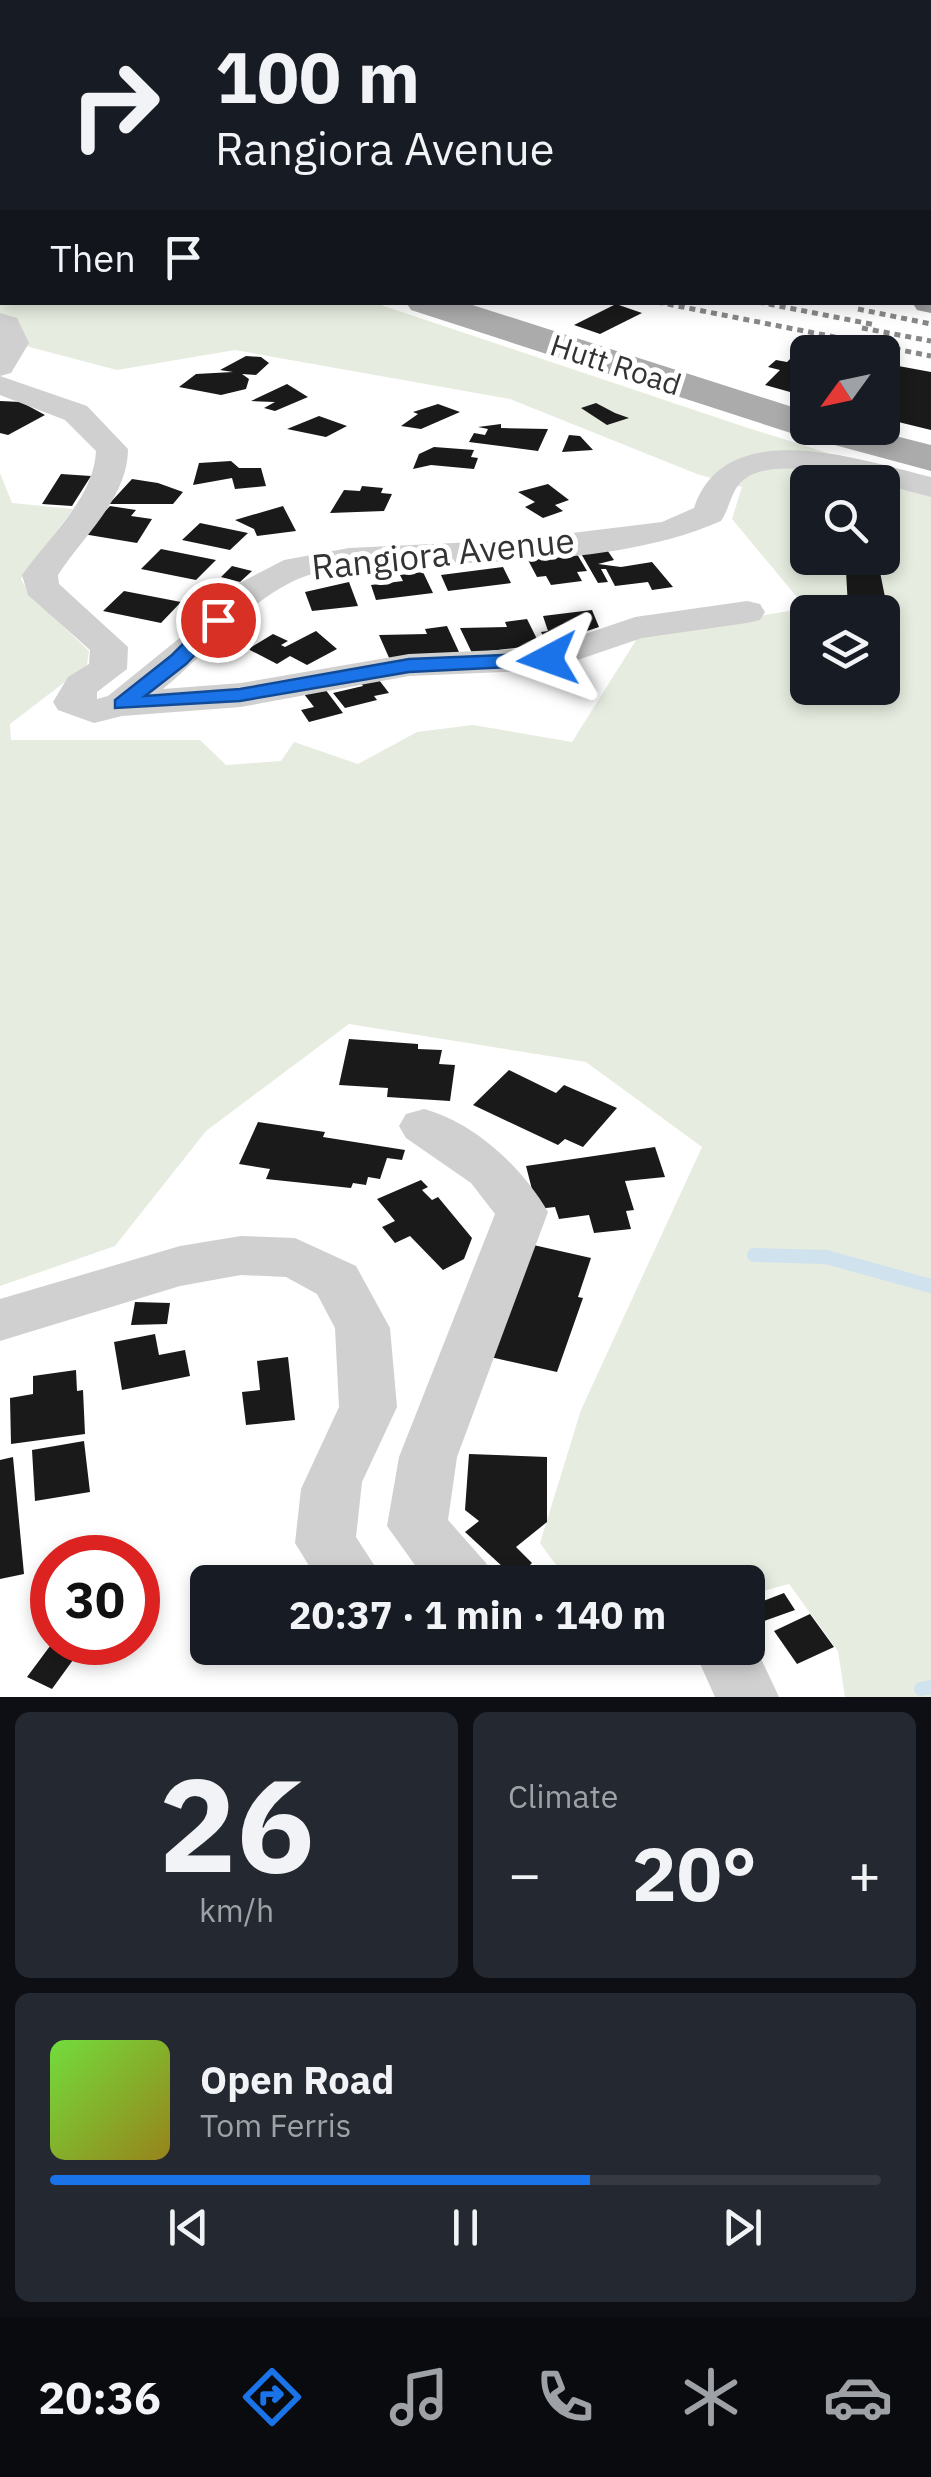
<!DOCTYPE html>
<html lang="en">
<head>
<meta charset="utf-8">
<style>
	:root { --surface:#171b24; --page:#242831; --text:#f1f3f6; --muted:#9ea1a6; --line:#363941; --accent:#1a73e8 }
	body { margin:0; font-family:"IBM Plex Sans",sans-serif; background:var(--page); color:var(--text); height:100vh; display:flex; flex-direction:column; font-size:38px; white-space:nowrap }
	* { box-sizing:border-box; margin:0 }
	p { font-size:32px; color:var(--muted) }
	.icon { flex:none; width:55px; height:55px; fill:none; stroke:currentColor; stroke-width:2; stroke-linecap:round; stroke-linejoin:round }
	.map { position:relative; height:1697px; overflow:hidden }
	.panel { display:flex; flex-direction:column; gap:15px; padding:15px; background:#0d0f14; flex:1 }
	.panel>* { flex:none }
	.guide { position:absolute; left:0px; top:0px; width:932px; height:305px; box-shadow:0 5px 15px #0003; background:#171b24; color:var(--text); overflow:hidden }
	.needle { width:65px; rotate:237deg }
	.buttons { position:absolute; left:790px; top:335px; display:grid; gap:20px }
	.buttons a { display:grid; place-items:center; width:110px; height:110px; border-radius:15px; background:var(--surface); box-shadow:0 5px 15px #0003; font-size:50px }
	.speed { position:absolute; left:30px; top:1535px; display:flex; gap:20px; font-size:50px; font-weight:700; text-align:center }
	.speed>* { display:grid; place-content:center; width:130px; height:130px; border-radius:50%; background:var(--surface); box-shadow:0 5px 15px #0003; line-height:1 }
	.speed .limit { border:15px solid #d22; background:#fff; color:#111 }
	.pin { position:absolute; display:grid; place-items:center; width:85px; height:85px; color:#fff; margin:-42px; border:5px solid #fff; border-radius:50%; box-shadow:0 2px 10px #0007 }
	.me { position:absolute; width:110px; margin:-55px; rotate:266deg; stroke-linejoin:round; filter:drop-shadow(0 0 8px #0008) }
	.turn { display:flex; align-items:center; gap:35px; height:210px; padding:0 50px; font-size:45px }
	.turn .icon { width:130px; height:130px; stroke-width:2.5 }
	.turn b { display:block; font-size:70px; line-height:85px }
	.then { display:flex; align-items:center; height:95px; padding:0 50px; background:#0003; gap:20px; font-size:38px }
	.big { font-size:75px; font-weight:700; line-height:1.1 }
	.panel .widget { flex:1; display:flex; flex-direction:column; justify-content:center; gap:15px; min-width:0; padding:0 35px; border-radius:15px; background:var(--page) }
	.panel .dial { align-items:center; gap:0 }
	.dial b { font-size:130px; line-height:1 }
	.song { display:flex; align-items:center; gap:30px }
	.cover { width:120px; height:120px; border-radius:15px; background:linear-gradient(135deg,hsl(100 70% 55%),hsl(50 70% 35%)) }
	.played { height:10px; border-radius:5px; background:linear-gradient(90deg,var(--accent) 65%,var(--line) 65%) }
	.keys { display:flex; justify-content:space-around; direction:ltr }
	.heat { display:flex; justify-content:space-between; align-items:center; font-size:55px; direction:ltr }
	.panel .tiles { flex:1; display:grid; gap:15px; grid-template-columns:1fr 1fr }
	.widget:last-child { grid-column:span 2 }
	.trip { position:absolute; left:190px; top:1565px; width:575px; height:100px; border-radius:15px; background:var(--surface); box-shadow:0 5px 15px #0003; font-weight:700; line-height:100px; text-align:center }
	.tab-bar { display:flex; height:160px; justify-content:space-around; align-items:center; background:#090b0e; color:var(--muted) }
	.tab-bar .icon { width:70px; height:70px }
	.tab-bar .current { color:var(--accent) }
	.tab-bar b { font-size:45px; color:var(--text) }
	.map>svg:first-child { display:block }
	.green { fill:#e6ecdf; fill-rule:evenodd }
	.water { fill:#cfe2ee }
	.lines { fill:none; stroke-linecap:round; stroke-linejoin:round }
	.stream { stroke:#cfe2ee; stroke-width:14 }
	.building { fill:#1a1a1a }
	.minor { fill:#d0d0d0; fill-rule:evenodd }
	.major { fill:#ababab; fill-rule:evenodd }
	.highway { fill:#9a9a9a; fill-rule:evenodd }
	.rail { stroke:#888; stroke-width:5; stroke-dasharray:6 5; stroke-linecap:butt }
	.route { fill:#1a73e8; stroke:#114b97; stroke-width:2.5 }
	.labels { text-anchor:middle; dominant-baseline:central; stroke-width:10; stroke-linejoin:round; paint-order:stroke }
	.far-street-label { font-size:30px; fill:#333; stroke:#fff }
	.street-label { font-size:35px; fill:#333; stroke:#fff }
</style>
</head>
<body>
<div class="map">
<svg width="931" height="1697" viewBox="0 0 931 1697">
	<rect width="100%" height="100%" fill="#fff"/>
	<path class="green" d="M0,208l2,94 373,1 364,122 114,36 78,19v1217h-86l-7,-46 -49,-67 -41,11v-13h-224l32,-17 -16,-22 41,-133 121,-263 -116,-85 -237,-38 -143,107 -91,115 -115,40v-813l12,30 61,6 -52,70 9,16 59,56 -2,14 -77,59 1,16h189l26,25 55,-4 13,-19 64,22 59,-32 56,-7 99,17 66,-105 168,-29 -74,-89 10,-32 -45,-13 -187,-75 -275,-49 -118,20 -99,-26 -18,-22zM808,482h74v76h-74zM808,612h74v76h-74z"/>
	<path class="water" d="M0,0h931v269l-1,-267h-928v58z"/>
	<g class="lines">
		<path class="stream" d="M754,1255l72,2 105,29
			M921,1689l10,-2"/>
	</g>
	<path class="building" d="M616,304l26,9 -42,21 -26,-9z
		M802,347l19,4 -13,1v45l-43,-12 15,-15 -12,-3 8,-7 11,2z
		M246,356l15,1 8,6 -13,12 -14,-1 7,5 -3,10 -25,6 -42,-8 17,-13 37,-2 -13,-2z
		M882,363l49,9v58l-49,-12z
		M287,384l21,13 -33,14 -11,-3 11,-6 -24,-1z
		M0,401l21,1 24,13 -37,20 -8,-2z
		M596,403l19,10 14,5 -22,7 -26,-17z
		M438,404l22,8 -39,17 -20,-3 17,-12 -5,-2z
		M319,416l28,10 -21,11 -39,-8z
		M501,424v4l47,1 -10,22 -69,-9 5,-9 11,2 3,-6 -10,-2z
		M569,435l11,1 13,14 -31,2z
		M434,447l40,3 -3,7 7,1 -4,11 -43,-4 -18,4 6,-15z
		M231,461l8,7h22l5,18 -31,3 -3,-11 -39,7 6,-22z
		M61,474l30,2 -19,30 -30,-2z
		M132,479l26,4 25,9 -10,12h-64z
		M548,484l21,16 -14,5 8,6 -20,7 -18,-11 10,-5 -17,-10z
		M362,486l21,2 -2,5 11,1 -8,17 -54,2 14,-23 16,1z
		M110,506l26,4 -5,6 21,3 -15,24 -54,-9z
		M283,506l13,25 -39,5 -3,-7 -19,-9z
		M200,523l48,10 -18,17 -48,-10z
		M605,547l9,13 -16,4 23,3 31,-5 21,25 -21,3 -4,-8 -33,4 -9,-17h-5l7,13 -10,1 -19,-33z
		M161,549l55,11 -20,20 -55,-11z
		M577,554l10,17 -10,1 5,9 -31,4 -5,-9 -9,1 -9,-17z
		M232,566l20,5 -12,11 -19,-5z
		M503,567l8,16 -63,8 -7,-16z
		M846,571l34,1 6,30h-8v8l-30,-3z
		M423,572l10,21 -57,7 -5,-15 32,-4 -3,-6z
		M349,582l9,24 -46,5 -7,-19z
		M124,591l57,11 -20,21 -58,-12z
		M592,610l7,17 -27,9 4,8 -27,3 -8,-15 7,-1 -5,-15z
		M527,619l13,26 -68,8 -12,-25 47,-1 -2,-5z
		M447,626l12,26 -69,8 -11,-25 48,-1 -2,-5z
		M316,631l21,18 -30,16 -17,-9 -13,8 -29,-15 25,-15 15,7 -7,4 4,2z
		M376,676l13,17 -15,3 3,4 -32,8 -12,-15 30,-7 -4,-6z
		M325,689l18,24 -34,9 -8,-12 13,-3 -10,-13z
		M349,1039l69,5v5l24,1 -3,14 16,1 -5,36 -63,-4 1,-9 -49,-3z
		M509,1070l47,23 8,-8 53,23 -34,39 -18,-8 -7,6 -85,-40z
		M258,1122l67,10 -2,5 82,13 -3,10 -15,-2 -7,21 -12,-2 -2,8 -13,-2 -2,5 -85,-9 4,-10 -31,-5z
		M655,1147l10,30 -40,4 9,29 -8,1 5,18 -37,4 -5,-18 -30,4 -4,-12 -18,2 -11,-43z
		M421,1180l7,7 -6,3 10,10 6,-3 34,41 -8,21 -21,11 -33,-34 -15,7 -13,-16 13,-6 -18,-22z
		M529,1244l62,14 -13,39 5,1 -26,74 -71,-16z
		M135,1302l35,1 -3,21 -36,1z
		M155,1334l4,21 26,-5 5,26 -68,14 -8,-48z
		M288,1357l7,63 -49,5 -4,-33 18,-2 -3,-29z
		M76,1370l1,21 6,-1 2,44 -74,10 -1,-46 23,-4v-18z
		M84,1441l6,51 -55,9 -3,-51z
		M469,1454l78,3v65l-31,25 16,16 -16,16 -51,-47 14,-11 -14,-11z
		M13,1457l11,117 -24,5v-119z
		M784,1593l11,17 -39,14 -8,-17z
		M810,1614l24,33 -37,17 -23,-33z
		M53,1642h33l-34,47 -25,-12z"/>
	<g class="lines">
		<path class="minor" d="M0,313l17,5 12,25 -18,30 -11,3 87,30 41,43c0,49 -45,87 -70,126l1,9 69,63 -1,22 -30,23v7l11,-3 79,-64 37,-41 60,-31 65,-12 166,-8 147,-18 32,-14c31,-95 166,-48 237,-31v20c-42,-10 -141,-43 -182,-21 -19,11 -17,29 -28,45 -89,39 -197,39 -294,44 -38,2 -84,-2 -121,11 -54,19 -99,77 -143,113l78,-6 168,-29 135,-6 91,-31 112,-16 13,3 5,8 -5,8 -13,3 -105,15 -94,32 -139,6 -168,31 -119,9 -28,7 -36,-13 -5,-8 15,-25 21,-13 1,-14 -62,-55 -6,-20c26,-37 72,-77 74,-124l-31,-31 -65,-25z
			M424,1109c51,14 98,58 124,103l-91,245 -9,63 38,43 9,19h-68l-40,-56 12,-69 96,-243 -24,-31 -65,-45 -7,-12 7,-12z
			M241,1236l54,2 61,28 34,62 7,79 -35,75 -6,55 29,45h-66l-24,-39 6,-54 38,-82 -4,-79 -18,-34 -31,-17 -45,-2 -61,11 -180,55v-42l180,-53z
			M748,1631l31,66h-64l-22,-49h55z"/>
		<path class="major" d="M0,189h2v20h-2z
			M406,302h57l345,110v16h56l67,17v26l-137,-37 -383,-124z"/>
		<path class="highway" d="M0,76h2v18h-2z
			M931,291v22l-14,-3 -5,-8h18z"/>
		<path class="rail" d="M657,302l274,54
			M758,302l118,23
			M858,309l73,15
			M862,328l69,13"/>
	</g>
	<path class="route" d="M211,616l17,4 -42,44 -41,32 95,-7 169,-30 139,-6 10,6 -10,6 -139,7 -169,29 -125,7v-8l57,-45z"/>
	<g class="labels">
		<g class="far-street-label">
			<text transform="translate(616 364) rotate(18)">Hutt Road</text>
		</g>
		<g class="street-label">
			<text transform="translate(443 553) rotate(-6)">Rangiora Avenue</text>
		</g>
	</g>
</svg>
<div class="buttons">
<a><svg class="needle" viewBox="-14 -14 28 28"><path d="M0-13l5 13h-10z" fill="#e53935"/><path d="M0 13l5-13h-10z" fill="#9ea1a6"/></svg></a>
<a><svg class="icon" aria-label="search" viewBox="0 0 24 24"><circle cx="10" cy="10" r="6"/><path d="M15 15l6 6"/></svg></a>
<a><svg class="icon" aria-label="layers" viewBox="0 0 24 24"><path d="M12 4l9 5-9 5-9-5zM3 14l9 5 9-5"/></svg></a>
</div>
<div class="speed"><div class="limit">30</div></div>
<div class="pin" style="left:218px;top:620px;background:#d93025"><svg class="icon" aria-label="arrive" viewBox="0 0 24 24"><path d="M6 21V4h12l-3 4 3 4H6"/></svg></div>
<svg class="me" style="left:548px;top:659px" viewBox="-20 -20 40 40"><path d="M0-17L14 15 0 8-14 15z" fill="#1a73e8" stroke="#fff" stroke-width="4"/></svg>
<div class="trip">20:37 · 1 min · 140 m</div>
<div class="guide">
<div class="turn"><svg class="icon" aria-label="right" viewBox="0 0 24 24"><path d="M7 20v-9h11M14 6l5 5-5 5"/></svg><div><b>100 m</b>Rangiora Avenue</div></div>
<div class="then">Then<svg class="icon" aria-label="arrive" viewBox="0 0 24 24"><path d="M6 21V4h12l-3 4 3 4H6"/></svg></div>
</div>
</div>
<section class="panel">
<div class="tiles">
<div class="widget dial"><b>26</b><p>km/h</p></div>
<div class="widget"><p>Climate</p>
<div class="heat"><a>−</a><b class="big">20°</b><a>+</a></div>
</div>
<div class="widget">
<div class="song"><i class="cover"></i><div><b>Open Road</b><p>Tom Ferris</p></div></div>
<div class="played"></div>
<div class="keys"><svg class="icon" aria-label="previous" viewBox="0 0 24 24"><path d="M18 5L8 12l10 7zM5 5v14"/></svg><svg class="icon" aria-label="pause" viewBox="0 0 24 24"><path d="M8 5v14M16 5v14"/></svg><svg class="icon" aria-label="next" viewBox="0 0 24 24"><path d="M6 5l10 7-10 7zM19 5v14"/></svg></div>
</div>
</div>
</section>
<nav class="tab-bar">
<b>20:36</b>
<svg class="icon current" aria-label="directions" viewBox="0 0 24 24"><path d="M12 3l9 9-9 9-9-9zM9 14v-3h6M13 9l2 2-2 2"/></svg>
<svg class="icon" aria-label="music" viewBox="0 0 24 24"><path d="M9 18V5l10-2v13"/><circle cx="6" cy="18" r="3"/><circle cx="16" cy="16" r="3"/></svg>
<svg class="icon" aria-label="phone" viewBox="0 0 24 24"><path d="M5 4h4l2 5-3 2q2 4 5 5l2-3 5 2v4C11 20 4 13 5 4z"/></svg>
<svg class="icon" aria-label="climate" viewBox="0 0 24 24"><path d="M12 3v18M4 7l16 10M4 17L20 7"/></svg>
<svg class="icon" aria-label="car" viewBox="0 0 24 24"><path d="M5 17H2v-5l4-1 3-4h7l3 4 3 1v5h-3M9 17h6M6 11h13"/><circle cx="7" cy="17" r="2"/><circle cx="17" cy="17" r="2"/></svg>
</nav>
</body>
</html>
